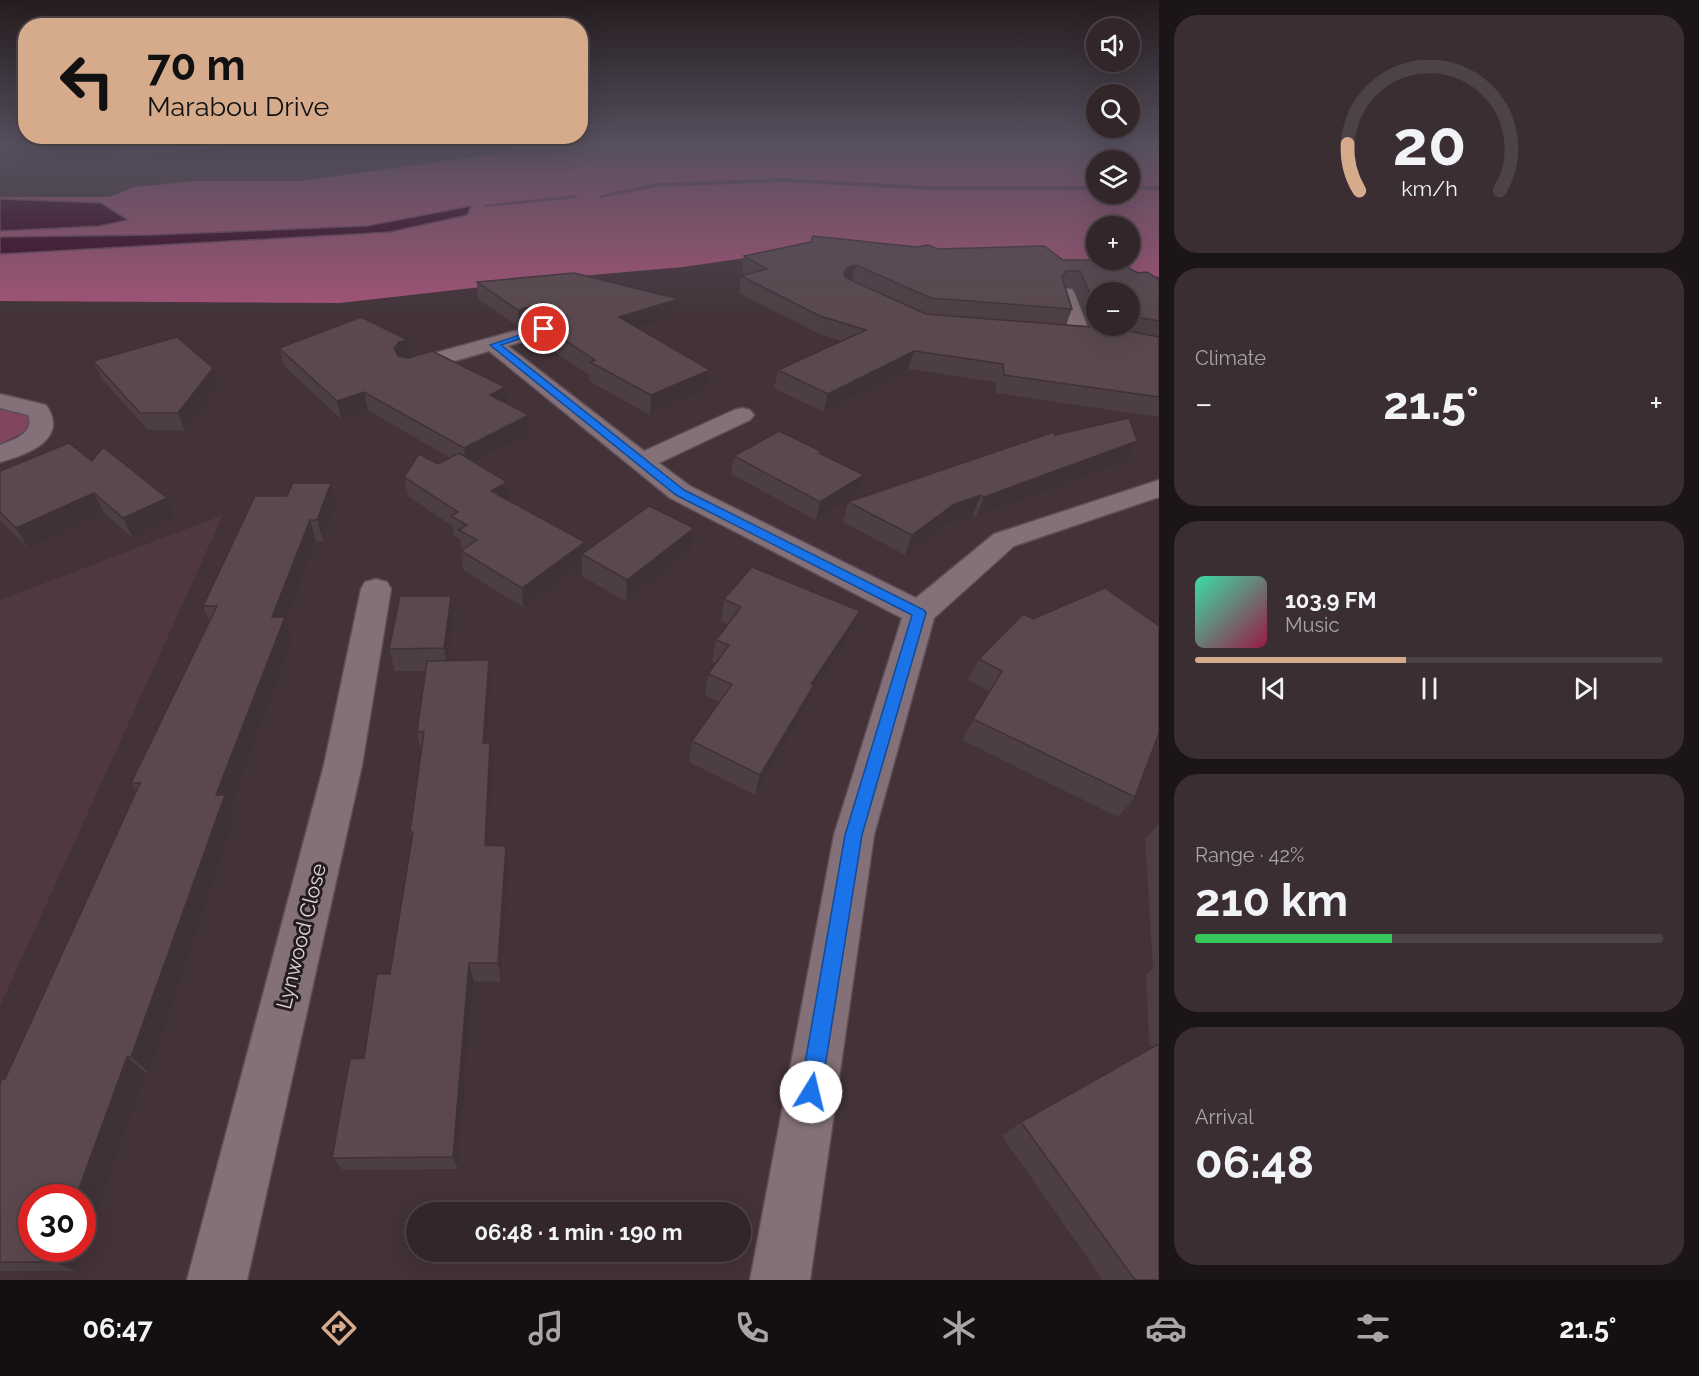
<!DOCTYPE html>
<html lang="en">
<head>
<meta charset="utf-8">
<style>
	:root { --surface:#32262a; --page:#3a2e32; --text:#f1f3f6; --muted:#a8a5a8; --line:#4d4347; --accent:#d6ab8b }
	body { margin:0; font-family:Raleway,sans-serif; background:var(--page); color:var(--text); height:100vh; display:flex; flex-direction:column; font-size:22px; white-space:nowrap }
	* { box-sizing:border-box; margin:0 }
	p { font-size:20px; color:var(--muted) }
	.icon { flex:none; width:33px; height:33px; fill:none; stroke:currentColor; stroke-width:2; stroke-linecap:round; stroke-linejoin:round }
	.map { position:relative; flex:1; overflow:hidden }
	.sheet { display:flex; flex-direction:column; gap:15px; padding:15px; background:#1c1517; width:540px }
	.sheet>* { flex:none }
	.banner { position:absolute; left:18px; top:18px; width:570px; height:126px; border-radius:24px; box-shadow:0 6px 24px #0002,0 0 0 2px var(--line); background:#d6ab8b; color:#111; overflow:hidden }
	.tools { position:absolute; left:1086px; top:18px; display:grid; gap:12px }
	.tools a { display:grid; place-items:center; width:54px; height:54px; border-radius:50%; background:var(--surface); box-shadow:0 6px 24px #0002,0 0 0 2px var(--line); font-size:30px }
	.speed { position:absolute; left:18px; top:1184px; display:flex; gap:12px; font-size:30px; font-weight:700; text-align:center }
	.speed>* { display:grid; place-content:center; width:78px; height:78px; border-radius:50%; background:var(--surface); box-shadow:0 6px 24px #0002,0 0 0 2px var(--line); line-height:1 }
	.speed .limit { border:9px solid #d22; background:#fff; color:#111 }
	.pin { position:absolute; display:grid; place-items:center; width:51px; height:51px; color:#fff; margin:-26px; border:3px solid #fff; border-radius:50%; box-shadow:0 2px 6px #0007 }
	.me { position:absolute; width:66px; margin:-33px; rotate:9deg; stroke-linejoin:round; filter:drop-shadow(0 0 4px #0008) }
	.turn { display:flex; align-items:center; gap:21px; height:126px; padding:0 30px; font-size:27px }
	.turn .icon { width:78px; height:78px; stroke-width:2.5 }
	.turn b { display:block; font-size:42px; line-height:51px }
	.big { font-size:45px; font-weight:700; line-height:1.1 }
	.sheet .widget { flex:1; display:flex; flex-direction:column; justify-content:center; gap:9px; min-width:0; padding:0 21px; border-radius:24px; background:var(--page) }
	.sheet .dial { align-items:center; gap:0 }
	.dial svg { height:156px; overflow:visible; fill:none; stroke:var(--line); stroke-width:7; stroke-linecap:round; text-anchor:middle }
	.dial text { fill:var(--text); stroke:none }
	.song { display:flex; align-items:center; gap:18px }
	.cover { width:72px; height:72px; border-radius:9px; background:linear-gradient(135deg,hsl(160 70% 55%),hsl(340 70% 35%)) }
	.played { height:6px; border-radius:3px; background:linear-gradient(90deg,var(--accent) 45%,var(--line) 45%) }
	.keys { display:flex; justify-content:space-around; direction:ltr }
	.heat { display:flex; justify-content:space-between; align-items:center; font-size:33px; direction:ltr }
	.charge { height:9px; border-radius:4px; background:linear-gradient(90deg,#34c759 42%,var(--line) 0) }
	.trip { position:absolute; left:406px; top:1202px; width:345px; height:60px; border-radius:30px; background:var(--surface); box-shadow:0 6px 24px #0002,0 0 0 2px var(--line); font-weight:700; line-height:60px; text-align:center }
	.menu { display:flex; height:96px; justify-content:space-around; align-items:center; background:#140f11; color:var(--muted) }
	.menu .icon { width:42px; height:42px }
	.menu .current { color:var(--accent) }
	.menu b { font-size:27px; color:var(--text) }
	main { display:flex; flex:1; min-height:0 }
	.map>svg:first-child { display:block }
	.built { fill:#503841 }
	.green { fill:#82455f }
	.forest { fill:#a55477; fill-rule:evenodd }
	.water { fill:#38011f; stroke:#6a4157; stroke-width:1.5 }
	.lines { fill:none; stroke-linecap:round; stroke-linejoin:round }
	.stream { fill:#6a4157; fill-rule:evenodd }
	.street-casing { stroke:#5c4e54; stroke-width:3 }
	.street { fill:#847078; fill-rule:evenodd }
	.wall { fill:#4d3e43; fill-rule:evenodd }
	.shaded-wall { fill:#3f3237 }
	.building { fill:#5a484e; stroke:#3f3237; stroke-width:1.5 }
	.route { fill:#1a73e8; stroke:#114b97; stroke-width:1.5 }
	.labels { text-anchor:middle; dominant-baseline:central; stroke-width:6; stroke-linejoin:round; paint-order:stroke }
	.near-street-label { font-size:21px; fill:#e0d5d9; stroke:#241c1f }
</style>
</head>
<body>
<main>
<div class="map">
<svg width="1159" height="1280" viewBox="0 0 1159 1280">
	<rect width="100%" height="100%" fill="#433238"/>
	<path class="built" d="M223,515l-223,491v-406z"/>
	<path class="green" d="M0,410l27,2 6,4 -9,16 -24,12z"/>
	<path class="forest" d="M514,143h645v134l-47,-12 -269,-21 -160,23 -114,10 -229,26 -340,-2v-104h109l25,-10 61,-6h106l209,-29zM1096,160h34v34h-34zM1096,226h34v34h-34z"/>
	<path class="water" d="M0,199l101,4 27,17 -29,6 -99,5z
		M471,206l-4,9 -77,17 -390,22v-17l152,-2 215,-9z"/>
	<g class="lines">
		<path class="stream" d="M783,178l148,8h165v4h-165l-148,-8 -127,5 -55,11 -3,-2 58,-13z
			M1130,186h29v4h-29z
			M576,195l2,3 -92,9 -3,-2z"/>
		<g class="street-casing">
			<path id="street" d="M1066,288l7,2 2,4 16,42 -3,4 -7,2 -7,-2 -3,-4 -14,-42 2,-4z
				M544,323l7,2 3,4 -3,4 -43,13 136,105 90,-41 8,-2 8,2 4,5 -4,5 -91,43 31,23 226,112 78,-64 165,-54v17l-145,49 -80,72 -60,217 -64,445h-60l84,-445 68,-217 -232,-120 -181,-147 -79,23 -8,-2 -3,-5 3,-5z
				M0,394l46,11c24,34 -19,50 -46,57v-17c14,-5 35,-12 28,-30l-28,-7z
				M376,579l11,3 4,7 -29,176 -115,515h-60l137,-515 37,-176 4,-7z"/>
		</g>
		<use href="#street" class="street"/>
	</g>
	<path class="wall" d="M0,143h260l-8,18 -73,4 -1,3 -61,4 -1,-22 -62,2 -3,3 -51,1z
		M938,249l125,11 74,13 22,7v137l-163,-24v-11l-88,-13 -85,43 -49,-24 4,-18 64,-29 -25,-8 -78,-40 2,-17 5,-1 -4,-3 2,-16zM1065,288h8l17,39 -24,-2 6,-16zM1096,292h34v34h-34z
		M477,282l200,34 -38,13 71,41 -3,19 -57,26 -61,-34v-6l-52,-35v-17l-18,4 -41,-28z
		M408,340l3,17 118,58 1,19 -55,29 34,38 76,41v10l109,-24 -3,22 -65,52 -44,-26v-12l-59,43 -60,-37 -2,-19 1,-2 -2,-10 -6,-3 -2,-10 -44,-30 -4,-19 34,-13 12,-6 -82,-48 -27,9 -57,-53 -5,-18z
		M93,361l126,24 -34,46 -37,-1 -47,-52z
		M1055,435l82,6 -11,20 -150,56 -3,-2 -28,10 -40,30 -62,-33 5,-20z
		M820,453l44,22 -5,18 -43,27 -85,-46 3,-18z
		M92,461l75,37 8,19 -42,21 -29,-25 -76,35 -28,-28v-49z
		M331,483l5,22 -13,36h-7l-29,80 6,18 -62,168 5,9 -87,257h-3l-69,198h-77v-187l5,-5 131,-289 -5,-7 78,-162 -6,-15 84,-110z
		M451,596l3,22 -5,42h40l3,22 -4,61 5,22 -4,80 20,21 -8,116 -27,-1 -16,188 -115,1 -11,-12 58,-184 22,-135 -2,-7 11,-81 -4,-19 9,-61h-31l-6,-22z
		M724,599l129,33 -42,63 -3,11 -53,89 -66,-33 3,-21 27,-39 -14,-7 3,-21 8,-11 -4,-2 4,-21 12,-16 -7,-3z
		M979,659l177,81 -21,57 -17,20 -156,-77 28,-48 -22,-12z
		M1159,824v456h-56l-101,-144 19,-14 133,-75 -5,-2 -3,-71 7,-5 -8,-131z"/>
	<path class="shaded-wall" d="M46,143h4l4,9 -3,3z
		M250,143h10l-8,18 -73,4 -1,3 -61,4 -5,-14z
		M856,265l-4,16 -10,3 4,-16z
		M679,299l-2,17 -58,19v-18z
		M543,303v18l-6,1v1l-18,4 -1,-17z
		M408,340l3,17 -14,9 -3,-18 5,-6z
		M914,351l-6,18 -85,43 5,-18z
		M213,368l6,17 -34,46 -7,-18z
		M710,370l-3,19 -57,26 1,-20z
		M505,387l2,19 -17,-11z
		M364,392l4,18 -27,9 -4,-18z
		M529,415l1,19 -64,33 -2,-19z
		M1137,441l-11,20 -150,56 8,-20z
		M864,475l-5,18 -43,27 4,-18z
		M507,482l2,19 -18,-10z
		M331,483l5,22 -13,36 -6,-21z
		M94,493l10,20 -76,35 -12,-20z
		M981,495l-8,20 -28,10 -40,30 7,-20 41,-30z
		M167,498l8,19 -42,21 -10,-20z
		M310,520l6,21 -29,80 6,18 -62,168 5,9 -87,257 -18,-16 85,-262 56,-178z
		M694,528l-3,22 -65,52 1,-22z
		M585,542v14l-3,-2v10l-59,43 -1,-19z
		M451,596l3,22 -6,52 -4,-22z
		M860,611l-7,21 -42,63 -3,11 -53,89 5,-20 51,-91z
		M489,660l3,22 -6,83 -3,-22z
		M490,743l3,22 -5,101 -3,-21z
		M506,846l3,20 -8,116 -3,-19z
		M469,963l5,18 -16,188 -5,-12z
		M127,1057l19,16 -69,198 -25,-9 5,-14h25v-51h-6z"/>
	<path class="building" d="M120,143h130l-1,4 -74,4 -1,3 -62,4z
		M813,236l103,11 12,-2 10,4 106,-3 19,14h54l20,13 10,-1 12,8v41l-29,-5v-24h-34v15l-16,-36h-14l-4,6 10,32 -141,-11 -75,-33 -10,3 -2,6 2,4 80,36 192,15 41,8v60l-155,-22 -1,-11 -89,-13 -86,43 -50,-24 88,-40 -46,-14 -79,-40 26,-7 -23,-13 67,-14z
		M574,273l105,26 -60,18 91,53 -59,25 -61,-33 5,-2 -58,-38 15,-6 4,-5 -5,-6 -8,-2 -25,7 -41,-28z
		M361,317l47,23 -9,2 -5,6 4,8 10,2 24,-7 73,36 -15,8 39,20 -65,33 -100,-56 -27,9 -58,-53z
		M177,337l36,31 -35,45h-38l-47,-52z
		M1129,418l8,23 -153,56 -3,-2 -28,10 -41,30 -64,-33 206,-70 1,3z
		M779,431l42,20 -2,2 45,22 -44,27 -86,-46z
		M69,443l23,18 11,-14 64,51 -44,20 -29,-25 -78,35 -16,-16v-41z
		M459,453l48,29 -16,9 94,51 -63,46 -61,-37 16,-11 -18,-10 8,-5 -16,-9 7,-4 -54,-35 15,-23 19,10z
		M293,483h38l-14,37h-7l-38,97h13l-69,178h9l-94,262h-4l-51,140h-44v51h25l-5,14h-52v-178l2,-5h3l135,-296h-9l86,-177h-14l52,-110h32z
		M649,506l45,22 -67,52 -45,-26z
		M752,567l108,44 -49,73 3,1 -54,90 -68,-34 40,-57 -24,-10 21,-29 -13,-5 25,-33 -17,-8z
		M1105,588l54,38v107l-24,64 -162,-78 29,-48 -23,-12 44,-45 10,5z
		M400,596h51l-7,52 -55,1z
		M489,660l-6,83h7l-5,102 21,1 -8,117h-29l-16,194 -121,1 18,-99 14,-1 13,-84h13l23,-142h-3l14,-100h-7l10,-71z
		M1159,1044v236h-24l-114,-158z"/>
	<linearGradient id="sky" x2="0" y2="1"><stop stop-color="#251c1f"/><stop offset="0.44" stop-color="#554f5e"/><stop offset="1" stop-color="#554f5e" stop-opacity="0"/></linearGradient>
	<rect width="1159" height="323" fill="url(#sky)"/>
	<path class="route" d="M541,328l7,1 -47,16 183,145 240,120 2,3 -64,222 -41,257 -3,8 -7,3 -8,-3 -3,-8 45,-257 67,-220 -236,-120 -186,-150z"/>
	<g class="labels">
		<g class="near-street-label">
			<text transform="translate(301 936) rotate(-76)">Lynwood Close</text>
		</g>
	</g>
</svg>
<div class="tools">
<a><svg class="icon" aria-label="sound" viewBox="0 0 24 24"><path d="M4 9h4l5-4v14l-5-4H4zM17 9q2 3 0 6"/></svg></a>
<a><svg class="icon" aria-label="search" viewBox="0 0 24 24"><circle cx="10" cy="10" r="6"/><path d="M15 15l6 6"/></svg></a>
<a><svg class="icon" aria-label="layers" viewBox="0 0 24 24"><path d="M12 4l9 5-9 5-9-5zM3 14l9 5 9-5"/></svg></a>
<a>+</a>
<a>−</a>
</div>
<div class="speed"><div class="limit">30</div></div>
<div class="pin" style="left:544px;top:329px;background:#d93025"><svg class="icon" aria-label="arrive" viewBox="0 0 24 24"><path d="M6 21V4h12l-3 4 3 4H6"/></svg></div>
<svg class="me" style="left:811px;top:1092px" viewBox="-20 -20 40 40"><circle r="19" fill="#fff"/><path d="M0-13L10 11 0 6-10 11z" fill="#1a73e8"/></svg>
<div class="trip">06:48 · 1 min · 190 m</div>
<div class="banner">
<div class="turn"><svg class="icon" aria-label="left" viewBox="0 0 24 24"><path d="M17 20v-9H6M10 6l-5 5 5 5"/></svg><div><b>70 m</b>Marabou Drive</div></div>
</div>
</div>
<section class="sheet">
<div class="widget dial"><svg viewBox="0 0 100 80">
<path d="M14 69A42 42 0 1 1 86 69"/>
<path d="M14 69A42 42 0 0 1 8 45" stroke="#d6ab8b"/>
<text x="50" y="56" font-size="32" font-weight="700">20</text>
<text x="50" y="72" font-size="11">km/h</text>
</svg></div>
<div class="widget"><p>Climate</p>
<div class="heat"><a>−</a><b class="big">21.5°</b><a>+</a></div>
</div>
<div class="widget">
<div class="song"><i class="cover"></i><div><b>103.9 FM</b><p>Music</p></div></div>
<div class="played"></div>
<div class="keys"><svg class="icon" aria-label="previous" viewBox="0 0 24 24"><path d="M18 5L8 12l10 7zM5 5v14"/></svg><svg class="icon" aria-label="pause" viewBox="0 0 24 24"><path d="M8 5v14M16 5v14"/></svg><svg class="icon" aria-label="next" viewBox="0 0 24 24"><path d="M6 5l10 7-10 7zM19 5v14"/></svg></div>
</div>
<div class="widget"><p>Range · 42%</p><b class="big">210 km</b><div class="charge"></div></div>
<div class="widget"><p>Arrival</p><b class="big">06:48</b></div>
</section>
</main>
<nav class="menu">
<b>06:47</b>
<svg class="icon current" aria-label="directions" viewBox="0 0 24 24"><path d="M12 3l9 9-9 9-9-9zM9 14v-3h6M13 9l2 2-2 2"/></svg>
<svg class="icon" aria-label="music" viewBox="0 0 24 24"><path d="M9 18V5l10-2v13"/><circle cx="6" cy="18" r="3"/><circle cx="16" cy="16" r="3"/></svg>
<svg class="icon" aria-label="phone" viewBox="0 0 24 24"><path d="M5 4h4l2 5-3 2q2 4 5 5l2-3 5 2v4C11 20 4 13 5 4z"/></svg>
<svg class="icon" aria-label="climate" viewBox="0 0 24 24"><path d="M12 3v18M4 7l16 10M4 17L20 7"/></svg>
<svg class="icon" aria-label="car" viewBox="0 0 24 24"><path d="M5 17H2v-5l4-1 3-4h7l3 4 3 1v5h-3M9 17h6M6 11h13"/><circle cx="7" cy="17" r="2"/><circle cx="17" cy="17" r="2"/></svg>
<svg class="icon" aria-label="filters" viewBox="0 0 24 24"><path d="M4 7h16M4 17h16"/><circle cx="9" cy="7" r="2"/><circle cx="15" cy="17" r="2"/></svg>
<b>21.5°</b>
</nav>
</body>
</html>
